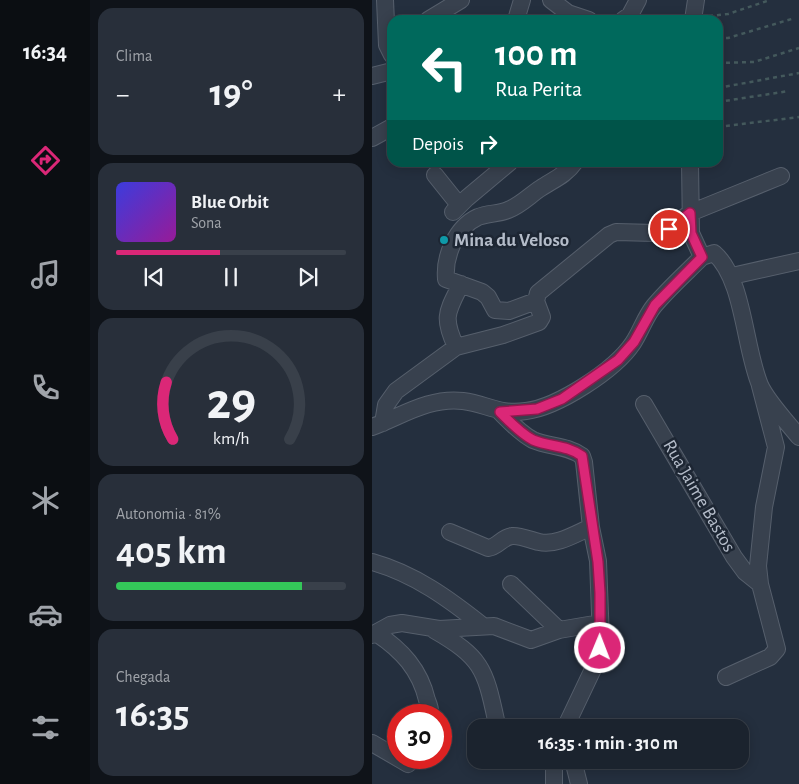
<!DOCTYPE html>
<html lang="pt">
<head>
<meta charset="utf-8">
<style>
	:root { --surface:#1b232e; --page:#282f3a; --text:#f1f3f6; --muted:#a0a4aa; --line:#39404a; --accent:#db2777 }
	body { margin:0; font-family:"Alegreya Sans",sans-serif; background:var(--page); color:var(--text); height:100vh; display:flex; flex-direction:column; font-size:19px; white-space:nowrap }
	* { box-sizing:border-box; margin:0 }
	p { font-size:16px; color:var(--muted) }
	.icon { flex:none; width:28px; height:28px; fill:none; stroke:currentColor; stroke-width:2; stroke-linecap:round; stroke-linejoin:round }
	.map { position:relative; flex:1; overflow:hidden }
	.side { display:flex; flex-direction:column; gap:8px; padding:8px; background:#0f1319; width:282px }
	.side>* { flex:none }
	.hud { position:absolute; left:15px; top:15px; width:336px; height:152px; border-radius:15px; box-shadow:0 2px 12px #0003,0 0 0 1px var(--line); background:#00695c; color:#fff; overflow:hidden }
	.speed { position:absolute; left:15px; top:704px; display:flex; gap:10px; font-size:25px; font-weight:700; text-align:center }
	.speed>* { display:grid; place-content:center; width:65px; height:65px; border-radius:50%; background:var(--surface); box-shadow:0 2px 12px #0003,0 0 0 1px var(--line); line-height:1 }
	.speed .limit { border:8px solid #d22; background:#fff; color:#111 }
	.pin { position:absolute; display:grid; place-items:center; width:42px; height:42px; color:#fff; margin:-21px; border:2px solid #fff; border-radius:50%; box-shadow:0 1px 5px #0007 }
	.me { position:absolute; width:55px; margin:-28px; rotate:1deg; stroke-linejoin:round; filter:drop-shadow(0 0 4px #0008) }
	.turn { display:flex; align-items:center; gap:18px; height:105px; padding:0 25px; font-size:22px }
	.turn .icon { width:65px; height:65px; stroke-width:2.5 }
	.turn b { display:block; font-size:35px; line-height:42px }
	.then { display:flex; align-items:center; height:48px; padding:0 25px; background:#0003; gap:10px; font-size:19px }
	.big { font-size:38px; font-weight:600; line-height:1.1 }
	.side .widget { flex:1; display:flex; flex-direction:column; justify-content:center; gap:8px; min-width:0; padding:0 18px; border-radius:15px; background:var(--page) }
	.side .dial { align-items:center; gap:0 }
	.dial svg { height:130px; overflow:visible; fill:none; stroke:var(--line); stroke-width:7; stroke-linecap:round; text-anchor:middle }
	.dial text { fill:var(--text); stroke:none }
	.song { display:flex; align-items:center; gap:15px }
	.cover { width:60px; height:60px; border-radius:8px; background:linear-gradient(135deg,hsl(240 70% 55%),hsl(300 70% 35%)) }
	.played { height:5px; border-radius:2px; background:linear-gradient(90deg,var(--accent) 45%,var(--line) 45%) }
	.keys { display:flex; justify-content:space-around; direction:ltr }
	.heat { display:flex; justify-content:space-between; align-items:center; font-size:28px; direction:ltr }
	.charge { height:8px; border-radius:4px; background:linear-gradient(90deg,#34c759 81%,var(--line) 0) }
	.trip { position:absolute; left:95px; top:719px; width:282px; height:50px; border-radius:15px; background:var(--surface); box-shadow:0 2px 12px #0003,0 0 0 1px var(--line); font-weight:600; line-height:50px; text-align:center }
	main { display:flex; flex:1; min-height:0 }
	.menu { display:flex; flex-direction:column; width:90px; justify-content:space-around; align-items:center; background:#0b0e12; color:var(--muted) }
	.menu .icon { width:35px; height:35px }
	.menu .on { color:var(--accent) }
	.menu b { font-size:22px; color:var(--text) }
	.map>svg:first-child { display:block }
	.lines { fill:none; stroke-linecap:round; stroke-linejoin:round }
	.minor-casing { stroke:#565f6c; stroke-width:18 }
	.path { stroke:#44595c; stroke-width:2.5; stroke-dasharray:4 4; stroke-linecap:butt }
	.minor { stroke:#38414e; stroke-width:16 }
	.route-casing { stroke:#8e194d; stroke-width:12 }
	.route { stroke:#db2777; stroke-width:9 }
	.culture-dot { fill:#0f9aa8; stroke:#1d2633; stroke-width:2 }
	.labels { text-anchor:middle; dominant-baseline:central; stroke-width:5; stroke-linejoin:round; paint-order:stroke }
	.poi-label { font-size:19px; font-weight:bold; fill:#b4bcc9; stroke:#1d2633; text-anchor:start }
	.street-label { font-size:19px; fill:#b4bcc9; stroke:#1d2633 }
</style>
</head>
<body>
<main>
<nav class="menu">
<b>16:34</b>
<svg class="icon on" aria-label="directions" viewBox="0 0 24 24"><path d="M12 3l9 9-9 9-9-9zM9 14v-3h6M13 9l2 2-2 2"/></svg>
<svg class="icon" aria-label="music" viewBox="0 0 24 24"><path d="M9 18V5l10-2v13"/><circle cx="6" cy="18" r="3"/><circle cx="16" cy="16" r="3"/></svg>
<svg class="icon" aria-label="phone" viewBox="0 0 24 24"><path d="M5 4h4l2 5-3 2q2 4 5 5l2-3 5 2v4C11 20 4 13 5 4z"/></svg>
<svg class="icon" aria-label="climate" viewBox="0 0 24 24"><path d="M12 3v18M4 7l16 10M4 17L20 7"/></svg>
<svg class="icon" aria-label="car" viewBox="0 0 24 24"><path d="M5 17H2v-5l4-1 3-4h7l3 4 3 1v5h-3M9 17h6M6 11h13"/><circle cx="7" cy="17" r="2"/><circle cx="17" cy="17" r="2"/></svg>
<svg class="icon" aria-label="filters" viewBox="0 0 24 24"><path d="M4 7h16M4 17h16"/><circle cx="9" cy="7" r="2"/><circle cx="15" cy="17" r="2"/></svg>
</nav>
<section class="side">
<div class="widget"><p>Clima</p>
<div class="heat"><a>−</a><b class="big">19°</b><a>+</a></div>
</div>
<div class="widget">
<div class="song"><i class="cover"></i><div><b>Blue Orbit</b><p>Sona</p></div></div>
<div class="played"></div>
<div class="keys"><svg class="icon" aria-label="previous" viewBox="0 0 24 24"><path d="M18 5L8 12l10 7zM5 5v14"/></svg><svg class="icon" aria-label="pause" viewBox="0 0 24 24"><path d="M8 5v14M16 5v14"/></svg><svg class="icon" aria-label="next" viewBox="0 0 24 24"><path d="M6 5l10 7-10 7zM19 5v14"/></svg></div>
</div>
<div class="widget dial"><svg viewBox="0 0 100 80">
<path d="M14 69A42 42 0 1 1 86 69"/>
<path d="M14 69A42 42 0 0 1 10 34" stroke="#db2777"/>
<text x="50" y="56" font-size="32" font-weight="700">29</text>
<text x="50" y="72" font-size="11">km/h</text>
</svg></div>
<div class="widget"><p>Autonomia · 81%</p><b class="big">405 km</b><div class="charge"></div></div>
<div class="widget"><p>Chegada</p><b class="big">16:35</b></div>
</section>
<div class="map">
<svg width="427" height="784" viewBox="0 0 427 784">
	<rect width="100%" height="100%" fill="#242f3e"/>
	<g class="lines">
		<g class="minor-casing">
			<path id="minor" d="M13,0l2,45 5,10
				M179,0l17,13 21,7
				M56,20l33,-20
				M144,20l6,-20
				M251,20l7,-5 8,-15
				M321,20l3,-20
				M0,76l20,-5
				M0,138l20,-11
				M318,162l1,71 11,24 12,-4c30,26 30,94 46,132 7,16 27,37 39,52
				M63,175l24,30
				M81,212l14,-14 43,-36
				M360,276l67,-15
				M164,301l-27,10 -14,-1 -7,-13 -6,-5 -36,-13c-2,-23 10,-52 32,-62 10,-4 21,-3 30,-7 13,-5 22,-15 33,-22 12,-8 25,-13 34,-26
				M84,347c-14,-30 -9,-35 5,-63
				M272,404l90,153 11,15 15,12
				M128,412c10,10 20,21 33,28 16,7 34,5 49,16l2,6 7,65 7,34 3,79 -7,27 -29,61
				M11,423l3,-18 10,-14 60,-44 47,-12 36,-13 3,-5 -6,-16 2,-8 71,-58 7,-3 39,1 14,-4 21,-16 91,-37
				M0,427c30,-11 57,-30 91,-26 24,3 36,14 63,10 32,-4 89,-41 107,-68 8,-12 12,-26 21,-37 14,-17 32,-33 48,-49
				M78,532l38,16c10,-1 14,-11 24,-12 8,-1 18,4 27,6 17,4 36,-8 52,-15
				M0,562c43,12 77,37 111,64
				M139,584l48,46
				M62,630c47,27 51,38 62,90
				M4,633c26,17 44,37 51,67 2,5 4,9 3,15
				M0,635l18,-10 12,-2 37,6 55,-3 37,14 28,-10 41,-7
				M354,677l44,-20 7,-8 -17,-65 -2,-18 6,-59 12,-60 -16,-61
				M0,743l36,21 6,-6
				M182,760v24
				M201,760l6,24"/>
		</g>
		<path class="path" d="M337,16l19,-2 42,-14
			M346,38h10l67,-20
			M346,63l36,-1 45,-14
			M346,88l81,-15
			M346,102l71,-11
			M346,127l81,-10"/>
		<use href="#minor" class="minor"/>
	</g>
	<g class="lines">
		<g class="route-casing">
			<path id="route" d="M228,648v-55l-2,-31 -16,-106c-15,-11 -32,-9 -49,-16 -13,-7 -23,-18 -33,-28l37,-3 25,-10 56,-39 16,-18 21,-37 47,-48 -11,-24 -1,-20 -21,16"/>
		</g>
		<use href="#route" class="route"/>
	</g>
	<circle class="culture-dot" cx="72" cy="240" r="5"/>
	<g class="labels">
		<g class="poi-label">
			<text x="82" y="240">Mina du Veloso</text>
		</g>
		<g class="street-label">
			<text transform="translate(327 496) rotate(60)">Rua Jaime Bastos</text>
		</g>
	</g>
</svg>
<div class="speed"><div class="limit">30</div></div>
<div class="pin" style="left:297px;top:229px;background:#d93025"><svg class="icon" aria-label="arrive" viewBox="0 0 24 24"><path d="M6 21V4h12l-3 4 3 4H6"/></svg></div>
<svg class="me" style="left:228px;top:648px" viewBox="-20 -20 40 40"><circle r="17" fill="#db2777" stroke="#fff" stroke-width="3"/><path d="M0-11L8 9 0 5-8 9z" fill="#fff"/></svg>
<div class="trip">16:35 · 1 min · 310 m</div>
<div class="hud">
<div class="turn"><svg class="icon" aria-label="left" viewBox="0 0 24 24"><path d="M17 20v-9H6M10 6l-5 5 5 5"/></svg><div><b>100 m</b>Rua Perita</div></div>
<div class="then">Depois<svg class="icon" aria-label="right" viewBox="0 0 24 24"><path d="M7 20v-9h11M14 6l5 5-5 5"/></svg></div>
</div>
</div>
</main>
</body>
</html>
